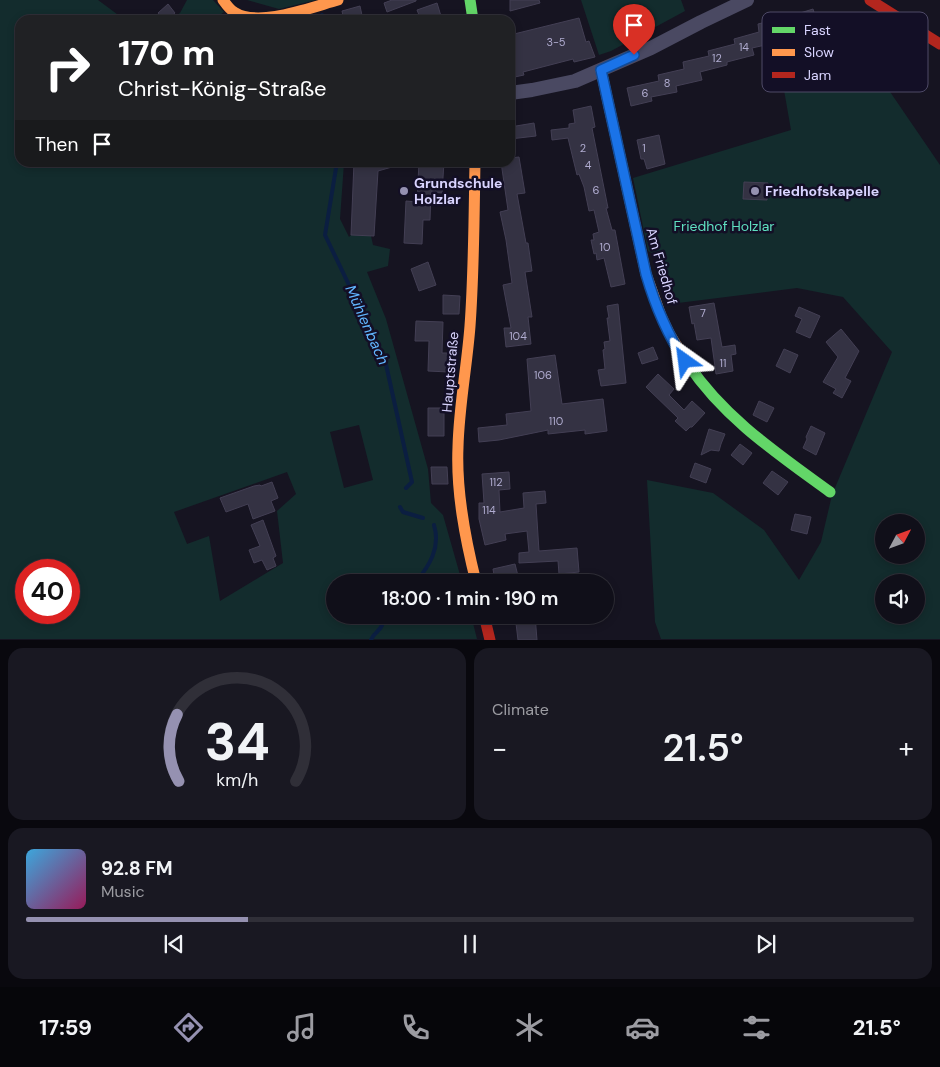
<!DOCTYPE html>
<html lang="en">
<head>
<meta charset="utf-8">
<style>
	:root { --surface:#100f19; --page:#191822; --text:#f1f3f6; --muted:#9c9ca2; --line:#302f38; --accent:#9591b1 }
	body { margin:0; font-family:"DM Sans",sans-serif; background:var(--page); color:var(--text); height:100vh; display:flex; flex-direction:column; font-size:19px; white-space:nowrap }
	* { box-sizing:border-box; margin:0 }
	p { font-size:16px; color:var(--muted) }
	.icon { flex:none; width:28px; height:28px; fill:none; stroke:currentColor; stroke-width:2; stroke-linecap:round; stroke-linejoin:round }
	.map { position:relative; height:640px; overflow:hidden }
	.panel { display:flex; flex-direction:column; gap:8px; padding:8px; background:#09080e; flex:1 }
	.panel>* { flex:none }
	.top-card { position:absolute; left:15px; top:15px; width:500px; height:152px; border-radius:15px; box-shadow:0 2px 8px #0003,0 0 0 1px var(--line); background:#202124; color:#fff; overflow:hidden }
	.needle { width:32px; rotate:49deg }
	.controls { position:absolute; left:875px; top:514px; display:grid; gap:10px }
	.controls a { display:grid; place-items:center; width:50px; height:50px; border-radius:50%; background:var(--surface); box-shadow:0 2px 8px #0003,0 0 0 1px var(--line); font-size:25px }
	.speed { position:absolute; left:15px; top:559px; display:flex; gap:10px; font-size:25px; font-weight:700; text-align:center }
	.speed>* { display:grid; place-content:center; width:65px; height:65px; border-radius:50%; background:var(--surface); box-shadow:0 2px 8px #0003,0 0 0 1px var(--line); line-height:1 }
	.speed .limit { border:8px solid #d22; background:#fff; color:#111 }
	.pin { position:absolute; display:grid; place-items:center; width:42px; height:42px; color:#fff; margin:-51px -21px; border-radius:50% 50% 50% 0; rotate:-45deg; box-shadow:0 0 5px #0007 }
	.pin .icon { rotate:45deg }
	.me { position:absolute; width:55px; margin:-28px; rotate:329deg; stroke-linejoin:round; filter:drop-shadow(0 0 4px #0008) }
	.turn { display:flex; align-items:center; gap:18px; height:105px; padding:0 20px; font-size:22px }
	.turn .icon { width:65px; height:65px; stroke-width:2.5 }
	.turn b { display:block; font-size:35px; line-height:42px }
	.then { display:flex; align-items:center; height:48px; padding:0 20px; background:#0003; gap:10px; font-size:19px }
	.big { font-size:38px; font-weight:600; line-height:1.1 }
	.panel .widget { flex:1; display:flex; flex-direction:column; justify-content:center; gap:8px; min-width:0; padding:0 18px; border-radius:15px; background:var(--page) }
	.panel .dial { align-items:center; gap:0 }
	.dial svg { height:130px; overflow:visible; fill:none; stroke:var(--line); stroke-width:7; stroke-linecap:round; text-anchor:middle }
	.dial text { fill:var(--text); stroke:none }
	.song { display:flex; align-items:center; gap:15px }
	.cover { width:60px; height:60px; border-radius:8px; background:linear-gradient(135deg,hsl(200 70% 55%),hsl(330 70% 35%)) }
	.played { height:5px; border-radius:2px; background:linear-gradient(90deg,var(--accent) 25%,var(--line) 25%) }
	.keys { display:flex; justify-content:space-around; direction:ltr }
	.heat { display:flex; justify-content:space-between; align-items:center; font-size:28px; direction:ltr }
	.panel .tiles { flex:1; display:grid; gap:8px; grid-template-columns:1fr 1fr }
	.widget:last-child { grid-column:span 2 }
	.trip { position:absolute; left:326px; top:574px; width:288px; height:50px; border-radius:25px; background:var(--surface); box-shadow:0 2px 8px #0003,0 0 0 1px var(--line); font-weight:600; line-height:50px; text-align:center }
	.menu { display:flex; height:80px; justify-content:space-around; align-items:center; background:#06060a; color:var(--muted) }
	.menu .icon { width:35px; height:35px }
	.menu .current { color:var(--accent) }
	.menu b { font-size:22px; color:var(--text) }
	.map>svg:first-child { display:block }
	.green { fill:#132c2d; fill-rule:evenodd }
	.lines { fill:none; stroke-linecap:round; stroke-linejoin:round }
	.stream { stroke:#0b1e41; stroke-width:4 }
	.building { fill:#343243; stroke:#433f54 }
	.street { stroke:#4a4962; stroke-width:14 }
	.fast { stroke:#63d668; stroke-width:11 }
	.slow { stroke:#ff974d; stroke-width:11 }
	.jam { stroke:#b3261e; stroke-width:11 }
	.route-casing { stroke:#114b97; stroke-width:12 }
	.route { stroke:#1a73e8; stroke-width:9 }
	.poi-dot { fill:#9591b1; stroke:#130f26; stroke-width:2 }
	.labels { text-anchor:middle; dominant-baseline:central; stroke-width:5; stroke-linejoin:round; paint-order:stroke }
	.number-label { font-size:11px; fill:#b0acd0 }
	.poi-label { font-size:14px; font-weight:bold; fill:#d9d4ff; stroke:#130f26; text-anchor:start }
	.park-label { font-size:14px; fill:#5fe0c0; stroke:#130f26 }
	.street-label { font-size:14px; fill:#d9d4ff; stroke:#130f26 }
	.water-label { font-size:15px; font-style:italic; fill:#62b6ff; stroke:#130f26 }
	.key { fill:#130f26; stroke:#4e4a67; stroke-width:1 }
	.key-label { font-size:14px; fill:#d9d4ff }
</style>
</head>
<body>
<div class="map">
<svg width="940" height="640" viewBox="0 0 940 640">
	<rect width="100%" height="100%" fill="#161421"/>
	<path class="green" d="M0,0h98l27,20h-105v142l324,1 -4,56 9,18 2,-2 20,1 2,9 17,4 -2,17 -21,6 19,47 42,150 3,34 12,12 19,67h-127v33h136l6,24h-477zM359,425l14,55 -29,8 -14,-56zM287,472l9,22 -19,17 6,52 -63,38 -11,-65 -22,8 -13,-32zM26,570h43v42h-43z
		M187,0h26l11,12 -11,8h-44l11,-7z
		M247,0h69l-37,9z
		M581,0h100l4,11 -74,40 -12,4z
		M884,83l56,82v474h-279l-6,-17 -8,-142 66,13 51,37 35,50 22,-38 11,-47 60,-143 -49,-55 -46,-9 -127,16 -9,-46 -13,-7 -15,-73 158,-48 -7,-40zM884,522h32v33h-32zM884,582h32v33h-32z"/>
	<g class="lines">
		<path class="stream" d="M322,15v5
			M337,162l-12,73 60,125 27,122 -6,6
			M400,507l3,5 20,6
			M416,582c13,-16 25,-34 18,-57
			M371,640c4,-9 9,-8 12,-17l5,-3 3,-5"/>
	</g>
	<path class="building" d="M392,0h24v1l-29,11 -3,-9z
		M510,0h29l1,3 -30,8z
		M437,3l4,13 -11,4h-9l-4,-10z
		M168,4l7,9 -9,7h-2l-6,-7z
		M360,6l3,14h-19l-2,-9z
		M813,9l6,20 -16,5 -6,-20z
		M579,18l7,24 3,-1 6,16 -21,5 -1,-3 -50,13 1,3 -14,3v-43z
		M774,20l5,22 -27,6 2,7 -27,7v3l-27,7 2,8 -26,6 1,6 -26,5 1,4 -21,5 -4,-18 32,-7 -1,-6 26,-6 -1,-7 26,-6 -1,-5 27,-7 -1,-5 25,-7 -1,-8z
		M591,106l4,21 -3,1 16,80h-2l6,22h3l10,54 -14,3 -7,-29 -7,2 -1,-7 -2,1 -3,-14h3l-1,-6 6,-2 -5,-22 -5,1 -5,-24 -5,-13 -2,1 -9,-37 -16,2 -1,-10 18,-2v-4l6,-1 -2,-13z
		M534,123l2,13 -26,3v-12z
		M659,135l6,29 -18,5 -3,-10h-3l-4,-19z
		M519,157l6,36 -8,1 9,49h2l4,28 -7,1 7,45h-4l3,27 -25,3 -2,-19h7l-8,-43 9,-2 -6,-43 -6,-28 8,-2 -7,-48h9v-4z
		M354,162h44l1,3 -21,6 -4,65 -23,-1z
		M419,162h25l-2,31 -11,-1 -1,28h-7l-1,24 -18,-1 2,-42 11,1z
		M744,182l24,1 -1,17 -24,-1z
		M428,262l8,23 -17,6 -8,-22z
		M443,295l17,1 -1,18h-16z
		M714,303l8,44 13,-2 1,9 -5,1 2,16 -17,3 -5,-36 -14,2 -3,-17 -2,1 -3,-17z
		M618,304l8,79 -25,3 -3,-16 7,-1 -2,-19 2,-1 -1,-7 6,-1 -3,-23h2l-2,-12z
		M799,307l21,9 -10,22 -14,-6 6,-13 -7,-3z
		M416,321l27,1 -1,31h8l-1,19 -21,-1 1,-30h-14z
		M841,329l18,22 -14,27 6,3 -9,17 -9,-5 3,-4 -13,-7 15,-25 -12,-15z
		M653,347l5,12 -16,5 -4,-11z
		M784,349l14,6 -8,18 -14,-7z
		M555,355l7,49 41,-5 4,32 -22,3v-4l-37,4v-4l-49,10 -20,2 -1,-14 29,-3 -1,-11 25,-3 -4,-52z
		M658,374l16,15 -5,6 15,15 8,-9 13,12 -13,14h-2l-4,4 -11,-10 3,-3 -32,-31z
		M759,401l15,7 -7,14 -14,-7z
		M428,408h16v28h-16z
		M811,426l14,7 -9,22 -13,-7 4,-9 -1,-2z
		M709,429l16,5 -4,10 -2,7 -8,-1 -10,5z
		M740,444l12,9 -9,12 -12,-10z
		M695,463l16,6 -5,14 -16,-6z
		M431,467h16l1,17h-16z
		M772,471l16,11 -10,13 -15,-12z
		M509,472l1,17 -11,1 1,22 24,-4 -1,-15 22,-2 1,12 -10,1 3,47 38,-3 2,24 -20,2 -1,-13 -39,2v-10l10,-1 -2,-21 -22,3 1,6 -21,5 -6,-26v-16h5l-2,-29z
		M272,482l6,16 -7,3 4,10 -22,8 -5,-15 -22,8 -6,-14 34,-12 6,-1 1,1z
		M795,514l16,3 -4,17 -16,-4z
		M263,520l13,36 -3,2 3,8 -9,4 -5,-10 -8,3 -5,-13 11,-4 -9,-21z
		M515,564l3,12 -23,5 -2,-12z
		M515,615h20l2,25h-19z"/>
	<g class="lines">
		<path class="street" d="M510,93l22,-3 43,-9 76,-33 50,-26 46,-22"/>
		<path class="fast" d="M470,0l3,20
			M688,364c36,54 90,90 142,128"/>
		<path class="slow" d="M223,0c3,4 6,9 11,12 24,16 78,-5 104,-12
			M601,70l45,204 15,42 9,19 18,29
			M475,162c-1,54 -1,109 -5,164 -3,40 -11,80 -12,121 -2,45 7,91 18,135"/>
		<path class="jam" d="M870,0l70,44
			M484,615l6,25"/>
	</g>
	<g class="lines">
		<g class="route-casing">
			<path id="route" d="M634,55l-33,15 45,204c9,31 21,60 39,87"/>
		</g>
		<use href="#route" class="route"/>
	</g>
	<g class="poi-dot">
		<circle cx="404" cy="191" r="5"/>
		<circle cx="755" cy="191" r="5"/>
	</g>
	<g class="labels">
		<g class="number-label">
			<text x="556" y="42">3-5</text>
			<text x="744" y="47">14</text>
			<text x="717" y="58">12</text>
			<text x="667" y="83">8</text>
			<text x="645" y="93">6</text>
			<text x="583" y="148">2</text>
			<text x="644" y="148">1</text>
			<text x="588" y="165">4</text>
			<text x="596" y="190">6</text>
			<text x="605" y="247">10</text>
			<text x="703" y="313">7</text>
			<text x="518" y="336">104</text>
			<text x="723" y="363">11</text>
			<text x="543" y="375">106</text>
			<text x="556" y="421">110</text>
			<text x="496" y="482">112</text>
			<text x="489" y="510">114</text>
		</g>
		<g class="poi-label">
			<text x="414" y="183">Grundschule<tspan x="414" dy="16">Holzlar</tspan></text>
			<text x="765" y="191">Friedhofskapelle</text>
		</g>
		<g class="park-label">
			<text x="724" y="226">Friedhof Holzlar</text>
		</g>
		<g class="street-label">
			<text transform="translate(662 266) rotate(74)">Am Friedhof</text>
			<text transform="translate(450 372) rotate(-85)">Hauptstraße</text>
		</g>
		<g class="water-label">
			<text transform="translate(367 325) rotate(66)">Mühlenbach</text>
		</g>
	</g>
	<rect x="762" y="12" width="166" height="80" rx="8" class="key"/>
	<rect x="772" y="27" width="23" height="6" fill="#63d668"/>
	<rect x="772" y="49" width="23" height="7" fill="#ff974d"/>
	<rect x="772" y="72" width="23" height="6" fill="#b3261e"/>
	<g class="key-label">
		<text x="804" y="35">Fast</text>
		<text x="804" y="57">Slow</text>
		<text x="804" y="80">Jam</text>
	</g>
</svg>
<div class="controls">
<a><svg class="needle" viewBox="-14 -14 28 28"><path d="M0-13l5 13h-10z" fill="#e53935"/><path d="M0 13l5-13h-10z" fill="#9c9ca2"/></svg></a>
<a><svg class="icon" aria-label="sound" viewBox="0 0 24 24"><path d="M4 9h4l5-4v14l-5-4H4zM17 9q2 3 0 6"/></svg></a>
</div>
<div class="speed"><div class="limit">40</div></div>
<div class="pin" style="left:634px;top:55px;background:#d93025"><svg class="icon" aria-label="arrive" viewBox="0 0 24 24"><path d="M6 21V4h12l-3 4 3 4H6"/></svg></div>
<svg class="me" style="left:685px;top:361px" viewBox="-20 -20 40 40"><path d="M0-17L14 15 0 8-14 15z" fill="#1a73e8" stroke="#fff" stroke-width="4"/></svg>
<div class="trip">18:00 · 1 min · 190 m</div>
<div class="top-card">
<div class="turn"><svg class="icon" aria-label="right" viewBox="0 0 24 24"><path d="M7 20v-9h11M14 6l5 5-5 5"/></svg><div><b>170 m</b>Christ-König-Straße</div></div>
<div class="then">Then<svg class="icon" aria-label="arrive" viewBox="0 0 24 24"><path d="M6 21V4h12l-3 4 3 4H6"/></svg></div>
</div>
</div>
<section class="panel">
<div class="tiles">
<div class="widget dial"><svg viewBox="0 0 100 80">
<path d="M14 69A42 42 0 1 1 86 69"/>
<path d="M14 69A42 42 0 0 1 13 28" stroke="#9591b1"/>
<text x="50" y="56" font-size="32" font-weight="700">34</text>
<text x="50" y="72" font-size="11">km/h</text>
</svg></div>
<div class="widget"><p>Climate</p>
<div class="heat"><a>−</a><b class="big">21.5°</b><a>+</a></div>
</div>
<div class="widget">
<div class="song"><i class="cover"></i><div><b>92.8 FM</b><p>Music</p></div></div>
<div class="played"></div>
<div class="keys"><svg class="icon" aria-label="previous" viewBox="0 0 24 24"><path d="M18 5L8 12l10 7zM5 5v14"/></svg><svg class="icon" aria-label="pause" viewBox="0 0 24 24"><path d="M8 5v14M16 5v14"/></svg><svg class="icon" aria-label="next" viewBox="0 0 24 24"><path d="M6 5l10 7-10 7zM19 5v14"/></svg></div>
</div>
</div>
</section>
<nav class="menu">
<b>17:59</b>
<svg class="icon current" aria-label="directions" viewBox="0 0 24 24"><path d="M12 3l9 9-9 9-9-9zM9 14v-3h6M13 9l2 2-2 2"/></svg>
<svg class="icon" aria-label="music" viewBox="0 0 24 24"><path d="M9 18V5l10-2v13"/><circle cx="6" cy="18" r="3"/><circle cx="16" cy="16" r="3"/></svg>
<svg class="icon" aria-label="phone" viewBox="0 0 24 24"><path d="M5 4h4l2 5-3 2q2 4 5 5l2-3 5 2v4C11 20 4 13 5 4z"/></svg>
<svg class="icon" aria-label="climate" viewBox="0 0 24 24"><path d="M12 3v18M4 7l16 10M4 17L20 7"/></svg>
<svg class="icon" aria-label="car" viewBox="0 0 24 24"><path d="M5 17H2v-5l4-1 3-4h7l3 4 3 1v5h-3M9 17h6M6 11h13"/><circle cx="7" cy="17" r="2"/><circle cx="17" cy="17" r="2"/></svg>
<svg class="icon" aria-label="filters" viewBox="0 0 24 24"><path d="M4 7h16M4 17h16"/><circle cx="9" cy="7" r="2"/><circle cx="15" cy="17" r="2"/></svg>
<b>21.5°</b>
</nav>
</body>
</html>
